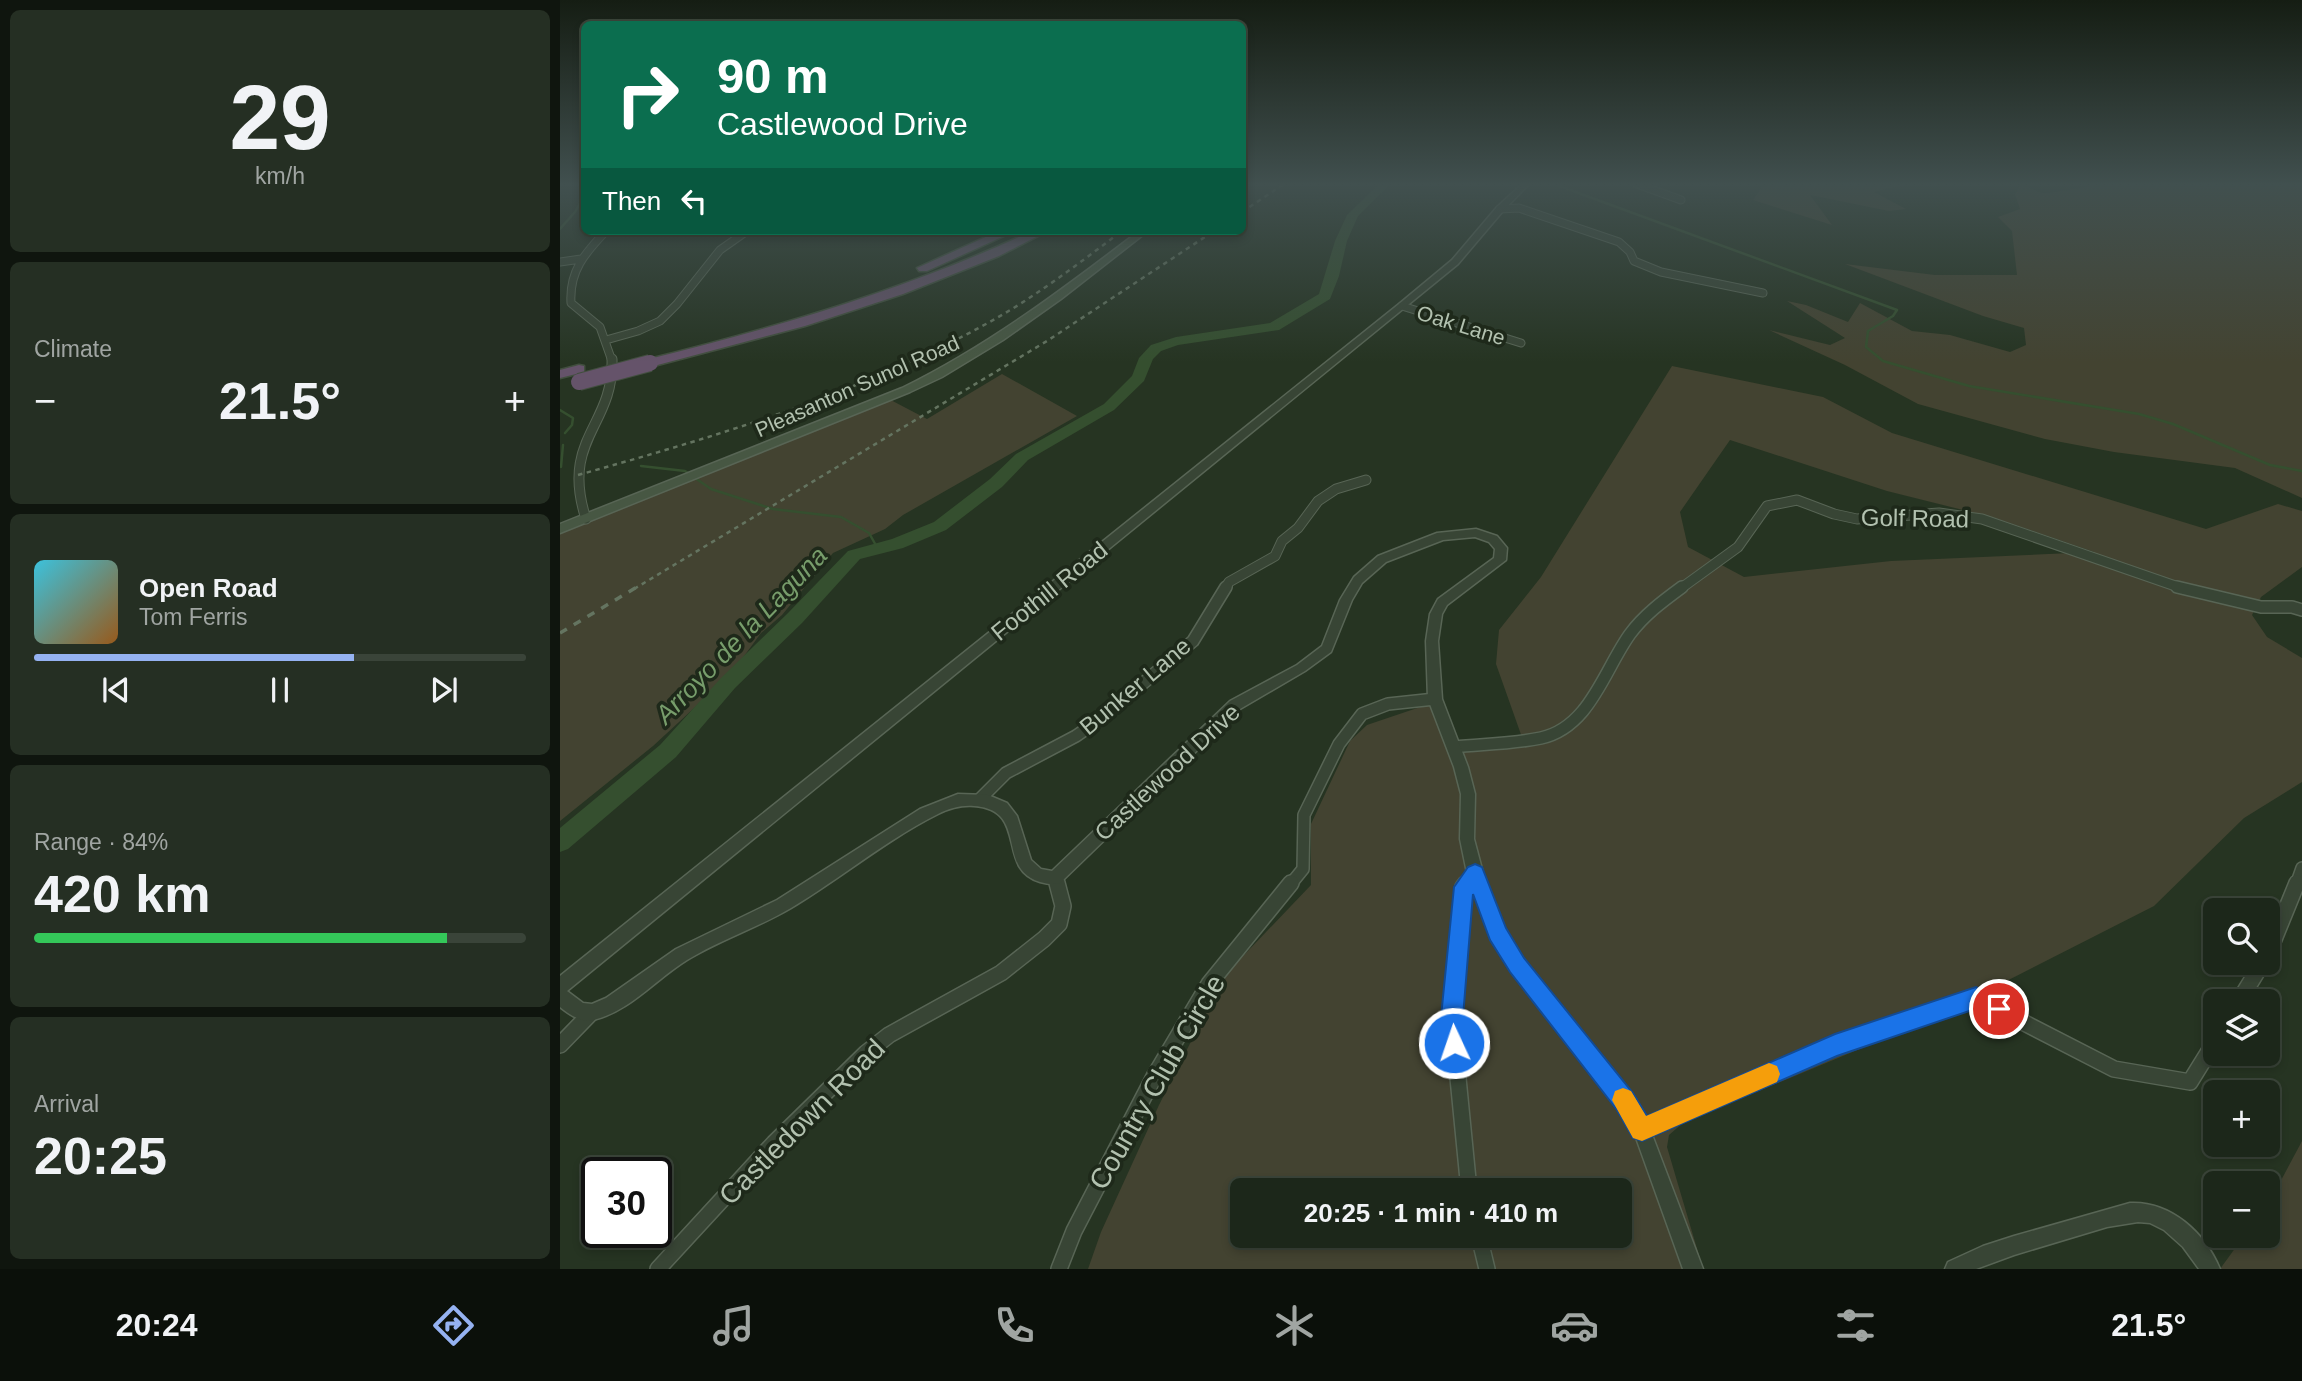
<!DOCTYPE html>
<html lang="en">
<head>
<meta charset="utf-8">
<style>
	:root { --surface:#1c271a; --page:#252f23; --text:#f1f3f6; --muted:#a0a5a2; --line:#3a4439; --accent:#95b2f1 }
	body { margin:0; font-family:Arial,sans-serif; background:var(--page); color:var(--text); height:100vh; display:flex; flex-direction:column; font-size:26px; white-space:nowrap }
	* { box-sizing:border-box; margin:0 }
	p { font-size:23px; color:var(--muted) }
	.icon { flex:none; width:38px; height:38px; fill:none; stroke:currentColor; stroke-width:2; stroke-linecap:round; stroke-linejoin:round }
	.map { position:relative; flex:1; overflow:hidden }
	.details { display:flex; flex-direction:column; gap:10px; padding:10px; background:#0f150e; width:560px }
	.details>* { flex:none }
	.banner { position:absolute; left:21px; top:21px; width:665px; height:214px; border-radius:10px; box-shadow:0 4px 10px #0003,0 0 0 2px var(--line); background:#0b6e4f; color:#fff; overflow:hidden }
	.buttons { position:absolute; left:1643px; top:898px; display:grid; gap:14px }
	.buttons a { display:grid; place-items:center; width:77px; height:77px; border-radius:10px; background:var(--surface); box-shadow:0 4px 10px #0003,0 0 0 2px var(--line); font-size:35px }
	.speed { position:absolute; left:21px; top:1157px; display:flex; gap:14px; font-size:35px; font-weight:700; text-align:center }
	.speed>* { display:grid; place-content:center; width:91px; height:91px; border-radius:50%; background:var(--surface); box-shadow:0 4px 10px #0003,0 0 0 2px var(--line); line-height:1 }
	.speed .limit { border:4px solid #111; border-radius:10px; background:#fff; color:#111 }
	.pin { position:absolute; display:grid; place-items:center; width:60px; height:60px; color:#fff; margin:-30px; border:4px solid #fff; border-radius:50%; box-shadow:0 2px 7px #0007 }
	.me { position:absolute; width:77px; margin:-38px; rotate:357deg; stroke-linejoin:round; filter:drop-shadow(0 0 5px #0008) }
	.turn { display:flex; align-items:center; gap:24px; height:147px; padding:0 21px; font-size:32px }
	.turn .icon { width:91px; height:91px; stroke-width:2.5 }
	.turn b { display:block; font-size:49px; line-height:60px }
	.then { display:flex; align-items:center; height:66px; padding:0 21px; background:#0003; gap:14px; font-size:26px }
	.big { font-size:52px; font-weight:600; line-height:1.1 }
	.details .tile { flex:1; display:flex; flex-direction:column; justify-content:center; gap:10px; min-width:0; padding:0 24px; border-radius:10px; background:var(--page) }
	.details .dial { align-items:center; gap:0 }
	.dial b { font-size:91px; line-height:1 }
	.song { display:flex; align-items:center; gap:21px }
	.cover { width:84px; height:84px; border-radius:10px; background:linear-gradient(135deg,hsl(190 70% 55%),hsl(30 70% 35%)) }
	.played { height:7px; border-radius:4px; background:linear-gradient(90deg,var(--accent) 65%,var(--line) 65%) }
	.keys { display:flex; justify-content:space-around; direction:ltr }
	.heat { display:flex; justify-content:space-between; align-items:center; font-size:38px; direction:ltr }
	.charge { height:10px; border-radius:5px; background:linear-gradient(90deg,#34c759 84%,var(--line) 0) }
	.trip { position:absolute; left:670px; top:1178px; width:402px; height:70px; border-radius:10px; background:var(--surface); box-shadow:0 4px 10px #0003,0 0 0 2px var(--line); font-weight:600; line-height:70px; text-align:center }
	.dock { display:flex; height:112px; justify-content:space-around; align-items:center; background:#0b100a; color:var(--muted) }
	.dock .icon { width:49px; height:49px }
	.dock .current { color:var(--accent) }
	.dock b { font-size:32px; color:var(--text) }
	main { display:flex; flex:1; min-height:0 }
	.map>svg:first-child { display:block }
	.green { fill:#434331; fill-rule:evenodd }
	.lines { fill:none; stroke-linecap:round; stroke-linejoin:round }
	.stream { stroke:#354f2f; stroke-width:2.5 }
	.river { fill:#354f2f; fill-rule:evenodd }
	.minor-far3-casing { stroke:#586555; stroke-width:9 }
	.minor-far2-casing { stroke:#586555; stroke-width:11 }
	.minor-far1-casing { stroke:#586555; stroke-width:14 }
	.minor-casing { stroke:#586555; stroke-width:18 }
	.tertiary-casing { stroke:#586555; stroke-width:3 }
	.secondary-casing { stroke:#586555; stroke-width:3 }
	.motorway-casing { stroke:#424f3f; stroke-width:3 }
	.minor-far3 { stroke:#384535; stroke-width:7 }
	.minor-far2 { stroke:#384535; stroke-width:9 }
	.minor-far1 { stroke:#384535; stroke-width:11 }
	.minor { stroke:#384535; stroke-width:15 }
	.tertiary { fill:#384535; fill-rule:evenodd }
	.secondary { fill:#475743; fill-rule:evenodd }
	.motorway { fill:#65536a; fill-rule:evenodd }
	.rail-far1 { stroke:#647460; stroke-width:2.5; stroke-dasharray:4.5 4.5; stroke-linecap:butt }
	.rail { stroke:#647460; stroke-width:3.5; stroke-dasharray:8 8; stroke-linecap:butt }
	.motorway-bridge-casing { stroke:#424f3f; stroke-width:18; stroke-linecap:butt }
	.motorway-bridge { stroke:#65536a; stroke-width:16 }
	.route { fill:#1a73e8; stroke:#114b97; stroke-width:2 }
	.slow { fill:#f59e0b }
	.labels { text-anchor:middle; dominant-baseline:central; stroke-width:7; stroke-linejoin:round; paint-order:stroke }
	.far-street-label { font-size:21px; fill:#b2c1af; stroke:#1e291a }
	.street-label { font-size:24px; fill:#b2c1af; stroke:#1e291a }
	.water-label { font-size:26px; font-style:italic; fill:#779d6b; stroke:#1e291a }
	.near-street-label { font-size:28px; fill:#b2c1af; stroke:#1e291a }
</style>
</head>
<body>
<main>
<section class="details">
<div class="tile dial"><b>29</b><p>km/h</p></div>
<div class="tile"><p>Climate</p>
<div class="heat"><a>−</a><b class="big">21.5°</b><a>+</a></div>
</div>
<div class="tile">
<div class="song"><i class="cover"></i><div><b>Open Road</b><p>Tom Ferris</p></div></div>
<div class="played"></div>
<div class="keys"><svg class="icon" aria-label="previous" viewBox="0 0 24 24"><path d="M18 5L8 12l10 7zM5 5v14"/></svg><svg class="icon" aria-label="pause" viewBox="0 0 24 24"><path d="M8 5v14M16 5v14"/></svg><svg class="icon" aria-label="next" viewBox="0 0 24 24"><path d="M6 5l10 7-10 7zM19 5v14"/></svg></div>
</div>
<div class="tile"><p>Range · 84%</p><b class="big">420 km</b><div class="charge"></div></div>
<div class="tile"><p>Arrival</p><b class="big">20:25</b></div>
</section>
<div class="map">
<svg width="1742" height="1269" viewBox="0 0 1742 1269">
	<rect width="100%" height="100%" fill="#263422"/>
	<path class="green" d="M1204,184h201l-72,3 -19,5 32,17 -17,2 -79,-16 22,30 -79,-25z
		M1462,184c7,3 14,8 21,9 4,1 51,-7 55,-9h204v314l-67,-30 -121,-16 -69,-13 -127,-35 -73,-39 -76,-35 61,15 15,-7 -58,-37 19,4 42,17 12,-19 52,28 38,4 60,17 16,-7 -2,-17 -41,-12 -138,-52 90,11h82l-5,-44 -14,-14 22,-8 -5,-15z
		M1112,366l151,31 69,36 314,96 72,-25 24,7v56l-41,30 -9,18 15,22 35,21v124l-58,36 -90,88 -220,112 -250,104 -15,13 -2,12 36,122h-615l13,-37 58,-127 65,-129 87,-91v-61l39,-83 17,-16 65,-22 17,51 75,-11 -28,-79 3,-34 42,-53zM1170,440l157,51 108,27 99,34 -203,9 -147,16 -56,-30 -8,-35zM682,1190h378v46h-378z
		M442,374l75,42 -174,99 -18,14 -52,24 -51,62 -21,18 -30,41 -78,72 -93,75v-294l325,-130 42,22z
		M1742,1141v128h-82l24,-33h24v-31z"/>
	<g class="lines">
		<path class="stream" d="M994,184l343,126 -4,6 -25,15 -2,16 17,14 86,25 170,28 34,10 97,41 32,6
			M0,229l15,-17 9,-16
			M0,410l13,8 -1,7 -7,8
			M81,466l44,5 26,18 62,20 68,8 28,16 9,16
			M1,467l2,-22"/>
		<path class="river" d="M819,184h11l-32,32 -11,25 -8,35 -9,23 -51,31 -101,15 -17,6 -8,8 -9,22 -30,29 -86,50 -26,27 -56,43 -43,18 -43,11 -58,64 -67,65 -59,69 -108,92 -8,3v-24l100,-83 61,-67 67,-65 60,-62 44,-12 42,-17 56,-43 26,-25 88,-50 28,-28 7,-18 12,-13 25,-8 94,-14 49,-29 16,-53 12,-26z"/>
		<g class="minor-far3-casing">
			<path id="minor-far3" d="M1077,184l44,16
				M940,209l19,-1 100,34 11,10 4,9 27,11 102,21
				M46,231c-21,22 -37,40 -35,72l29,24 12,34
				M0,262l21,-3
				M842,306l119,37
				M46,340l32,-9 22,-10 17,-17 43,-54 27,-19"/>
		</g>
		<g class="minor-far2-casing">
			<path id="minor-far2" d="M26,519c-26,-81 28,-92 26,-160
				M665,589l4,-7 46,-26 7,-15 16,-13 20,-27 18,-12 30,-9
				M1120,589l58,-42 29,-41 30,-6 37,14 23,5 82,-6 43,6 202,70"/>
		</g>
		<g class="minor-far1-casing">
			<path id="minor-far1" d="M1617,587l84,20h31l10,3
				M894,747c28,-3 59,-3 87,-9 49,-11 63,-68 89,-104 14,-19 33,-33 52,-47
				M420,799l26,-26 70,-37 26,-18 91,-77 33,-54
				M495,878l2,7
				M730,885l13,-16 1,-54 35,-71 23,-30 26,-10 47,-5
				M905,885l10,-12
				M1736,885l6,-17"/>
		</g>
		<g class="minor-casing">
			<path id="minor" d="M906,883l-3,4 -11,130 17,173
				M1708,954l29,-71
				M1679,1001l24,-39
				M0,1045l32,-33
				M1082,1130l193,-85 141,-47 138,71 76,13 26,-42
				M919,1236l8,33
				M98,1269l116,-126 92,-90 23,-18 112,-62 43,-34 15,-15 4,-18 -6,-23
				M499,1269l15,-38 81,-156 54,-91 82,-101"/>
		</g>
		<g class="tertiary-casing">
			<path id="tertiary" d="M962,184h7l-26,27 -45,53 -891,727 16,12 9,1 14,-6 70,-49 101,-49 143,-91 38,-15 30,1 19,8 10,13 14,44 10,9 11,2 178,-170 67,-36 25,-19 18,-46 14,-23 24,-21 59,-23 39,-4 21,7 10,12 -1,12 -59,45 -5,9 -4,27 4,58 26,68 7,27 -1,45 9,34 21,56 19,30 108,136 17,29 55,145h-20l-48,-134 -16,-28 -108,-136 -19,-33 -25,-65 -7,-34 1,-45 -7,-27 -26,-68 -2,-58 4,-27 8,-15 56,-41 1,-9 -6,-7 -14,-5 -32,3 -57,22 -24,21 -10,17 -21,52 -26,19 -65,38 -180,174c-7,2 -13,1 -20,-1 -45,-13 -10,-72 -66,-76 -13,-1 -24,2 -36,8 -52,26 -97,64 -147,94 -34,20 -71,32 -104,52 -31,19 -58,52 -94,60 -12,3 -24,-6 -33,-13v-31l839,-672 53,-44 45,-53z
				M1570,1203c41,-2 75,30 90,66h-21l-16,-22 -19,-17 -14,-7 -12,-1 -31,5 -93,28 -38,14h-31l3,-7 35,-16 31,-10z"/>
		</g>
		<g class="secondary-casing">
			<path id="secondary" d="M579,231h9l-87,68 -58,41 -61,37 -32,15 -350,141v-9l342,-136c86,-42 161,-99 237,-157z"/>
		</g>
		<g class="motorway-casing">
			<path id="motorway" d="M439,231h16l-88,40h-8l-2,-3z
				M472,231h16l-49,25 -96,38 -98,32 -155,41 -7,-4 2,-3c133,-33 263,-71 387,-129z
				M19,365l5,1v6l-24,6v-8z"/>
		</g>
		<use href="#minor-far3" class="minor-far3"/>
		<use href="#minor-far2" class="minor-far2"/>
		<use href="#minor-far1" class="minor-far1"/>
		<use href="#minor" class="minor"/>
		<use href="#tertiary" class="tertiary"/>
		<use href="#secondary" class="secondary"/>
		<use href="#motorway" class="motorway"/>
		<path class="rail-far1" d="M682,212l42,-28
			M18,475c140,-39 280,-81 408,-151 48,-26 92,-60 136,-93
			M74,589l413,-248 167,-110"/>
		<path class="rail" d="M0,633l77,-46"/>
		<g class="motorway-bridge-casing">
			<path id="motorway-bridge" d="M19,382l71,-19"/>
		</g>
		<use href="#motorway-bridge" class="motorway-bridge"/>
	</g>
	<linearGradient id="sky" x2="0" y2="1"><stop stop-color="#151d13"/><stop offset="0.51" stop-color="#41504f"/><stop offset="1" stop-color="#41504f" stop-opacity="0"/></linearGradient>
	<rect width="1742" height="362" fill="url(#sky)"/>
	<path class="route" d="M915,864l7,3 24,61 18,30 109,135 14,23 188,-82 141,-47 31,15 3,7 -3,8 -8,3 -24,-11 -138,47 -195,85 -9,-3 -16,-28 -107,-138 -20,-32 -17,-46 -10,123 2,26 -3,8 -8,3 -8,-3 -5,-34 13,-130 14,-20z"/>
	<path class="slow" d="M1209,1063l8,3 3,8 -3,8 -135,59 -9,-3 -21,-38 3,-9 8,-3 8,3 15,25z"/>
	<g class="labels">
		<g class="far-street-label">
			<text transform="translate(901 325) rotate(17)">Oak Lane</text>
			<text transform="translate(297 386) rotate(-24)">Pleasanton Sunol Road</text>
		</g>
		<g class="street-label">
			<text transform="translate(1355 518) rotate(1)">Golf Road</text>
			<text transform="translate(489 591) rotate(-39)">Foothill Road</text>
			<text transform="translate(575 686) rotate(-40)">Bunker Lane</text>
			<text transform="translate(607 772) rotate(-43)">Castlewood Drive</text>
		</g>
		<g class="water-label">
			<text transform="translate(181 635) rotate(-46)">Arroyo de la Laguna</text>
		</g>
		<g class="near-street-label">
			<text transform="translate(597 1082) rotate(-60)">Country Club Circle</text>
			<text transform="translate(242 1122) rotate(-45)">Castledown Road</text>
		</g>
	</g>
</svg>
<div class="buttons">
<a><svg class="icon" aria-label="search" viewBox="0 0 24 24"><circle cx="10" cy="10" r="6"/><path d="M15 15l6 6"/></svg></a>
<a><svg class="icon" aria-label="layers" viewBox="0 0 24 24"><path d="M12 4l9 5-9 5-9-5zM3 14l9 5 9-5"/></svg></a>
<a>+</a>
<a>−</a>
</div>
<div class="speed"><div class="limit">30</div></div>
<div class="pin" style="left:1439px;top:1009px;background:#d93025"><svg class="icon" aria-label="arrive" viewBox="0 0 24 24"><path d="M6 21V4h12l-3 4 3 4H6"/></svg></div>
<svg class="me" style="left:894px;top:1043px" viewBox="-20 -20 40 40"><circle r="17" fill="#1a73e8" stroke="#fff" stroke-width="3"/><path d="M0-11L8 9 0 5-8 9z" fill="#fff"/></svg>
<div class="trip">20:25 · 1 min · 410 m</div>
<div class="banner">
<div class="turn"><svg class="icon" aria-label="right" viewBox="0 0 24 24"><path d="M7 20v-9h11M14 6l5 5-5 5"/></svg><div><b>90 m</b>Castlewood Drive</div></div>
<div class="then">Then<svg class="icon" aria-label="left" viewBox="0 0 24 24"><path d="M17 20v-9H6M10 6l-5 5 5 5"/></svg></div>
</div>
</div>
</main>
<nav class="dock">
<b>20:24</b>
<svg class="icon current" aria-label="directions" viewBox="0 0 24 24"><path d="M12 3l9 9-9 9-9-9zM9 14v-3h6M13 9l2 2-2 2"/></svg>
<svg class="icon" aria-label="music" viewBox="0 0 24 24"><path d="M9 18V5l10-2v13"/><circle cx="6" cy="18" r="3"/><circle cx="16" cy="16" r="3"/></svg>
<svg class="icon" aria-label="phone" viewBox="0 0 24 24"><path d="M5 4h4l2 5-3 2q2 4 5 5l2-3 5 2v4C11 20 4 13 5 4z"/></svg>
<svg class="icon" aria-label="climate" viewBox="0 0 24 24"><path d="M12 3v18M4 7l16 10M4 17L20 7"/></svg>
<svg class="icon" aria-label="car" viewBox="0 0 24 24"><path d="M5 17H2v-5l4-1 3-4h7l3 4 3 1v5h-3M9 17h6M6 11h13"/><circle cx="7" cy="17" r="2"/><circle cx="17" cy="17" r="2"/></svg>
<svg class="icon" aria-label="filters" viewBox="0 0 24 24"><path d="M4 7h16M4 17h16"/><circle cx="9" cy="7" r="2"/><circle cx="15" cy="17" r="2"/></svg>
<b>21.5°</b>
</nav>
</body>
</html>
